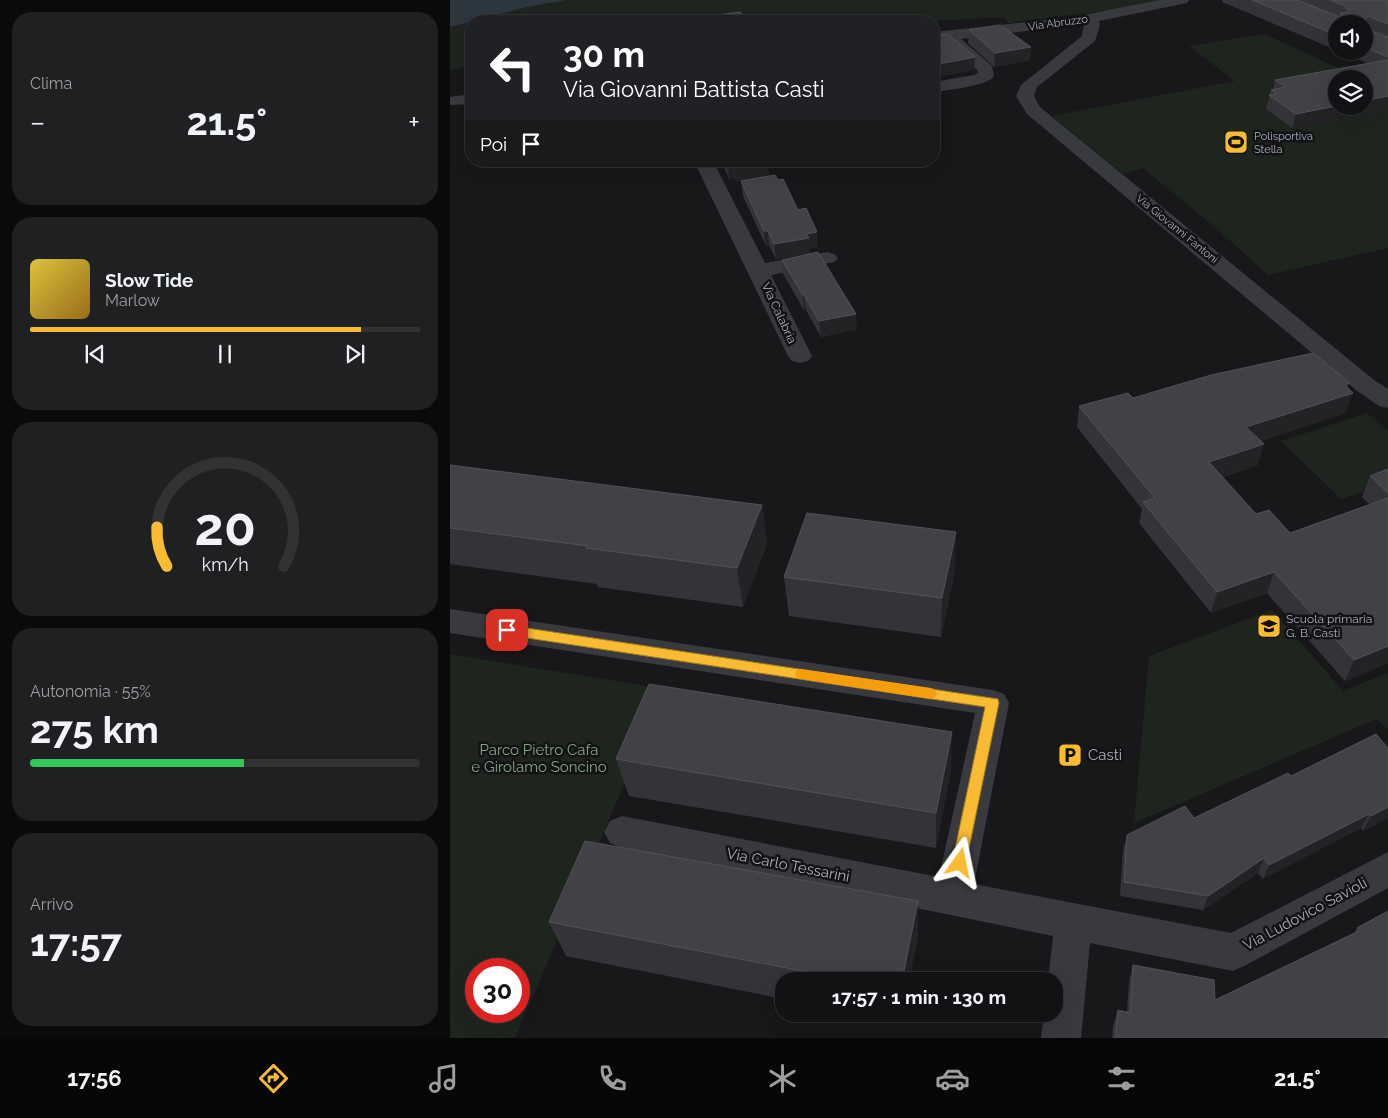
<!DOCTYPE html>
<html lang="it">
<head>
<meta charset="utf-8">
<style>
	:root { --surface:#121214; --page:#1f2022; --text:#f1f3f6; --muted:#9c9ea0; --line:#313234; --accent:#f8bb32 }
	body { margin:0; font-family:Raleway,sans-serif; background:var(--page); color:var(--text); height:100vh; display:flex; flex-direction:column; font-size:19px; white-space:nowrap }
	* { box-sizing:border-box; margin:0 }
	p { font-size:16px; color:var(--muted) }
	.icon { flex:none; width:28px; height:28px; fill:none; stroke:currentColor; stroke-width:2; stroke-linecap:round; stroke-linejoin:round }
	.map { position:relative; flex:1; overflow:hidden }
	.side { display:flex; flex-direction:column; gap:12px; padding:12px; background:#0a0a0b; width:450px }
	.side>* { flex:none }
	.guide { position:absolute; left:15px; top:15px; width:475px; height:152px; border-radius:20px; box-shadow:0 5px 20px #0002,0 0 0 1px var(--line); background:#202124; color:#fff; overflow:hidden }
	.tools { position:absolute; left:878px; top:15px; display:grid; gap:10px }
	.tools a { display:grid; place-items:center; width:45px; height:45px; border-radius:50%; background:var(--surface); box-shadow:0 5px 20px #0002,0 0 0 1px var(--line); font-size:25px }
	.speed { position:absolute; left:15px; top:958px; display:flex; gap:10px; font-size:25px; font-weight:700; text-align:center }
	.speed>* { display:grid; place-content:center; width:65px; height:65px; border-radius:50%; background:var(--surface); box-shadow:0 5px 20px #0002,0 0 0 1px var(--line); line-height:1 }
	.speed .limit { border:8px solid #d22; background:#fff; color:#111 }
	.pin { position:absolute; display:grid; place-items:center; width:42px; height:42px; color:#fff; margin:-21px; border-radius:10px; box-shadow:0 2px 8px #0006 }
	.me { position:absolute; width:55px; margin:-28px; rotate:12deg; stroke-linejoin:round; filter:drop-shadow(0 0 4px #0008) }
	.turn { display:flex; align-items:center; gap:18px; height:105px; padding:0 15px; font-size:22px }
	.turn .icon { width:65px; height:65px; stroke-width:2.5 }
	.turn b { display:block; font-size:35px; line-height:42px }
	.then { display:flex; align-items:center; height:48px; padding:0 15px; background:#0003; gap:10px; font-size:19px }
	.big { font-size:38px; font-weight:700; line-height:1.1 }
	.side .tile { flex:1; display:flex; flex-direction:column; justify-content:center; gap:8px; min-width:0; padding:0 18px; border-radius:20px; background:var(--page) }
	.side .dial { align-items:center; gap:0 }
	.dial svg { height:130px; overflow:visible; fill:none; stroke:var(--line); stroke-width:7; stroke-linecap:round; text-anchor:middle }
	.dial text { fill:var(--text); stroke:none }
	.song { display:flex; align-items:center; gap:15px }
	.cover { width:60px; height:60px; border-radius:8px; background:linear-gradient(135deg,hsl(50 70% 55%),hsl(40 70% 35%)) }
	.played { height:5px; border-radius:2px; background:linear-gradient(90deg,var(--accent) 85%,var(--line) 85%) }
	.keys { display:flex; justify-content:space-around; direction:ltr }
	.heat { display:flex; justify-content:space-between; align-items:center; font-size:28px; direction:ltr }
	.charge { height:8px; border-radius:4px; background:linear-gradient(90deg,#34c759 55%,var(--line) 0) }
	.trip { position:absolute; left:325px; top:972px; width:288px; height:50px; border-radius:20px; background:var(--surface); box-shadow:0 5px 20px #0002,0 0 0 1px var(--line); font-weight:700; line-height:50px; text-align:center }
	.tab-bar { display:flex; height:80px; justify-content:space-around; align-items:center; background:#070708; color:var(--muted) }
	.tab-bar .icon { width:35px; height:35px }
	.tab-bar .current { color:var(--accent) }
	.tab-bar b { font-size:22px; color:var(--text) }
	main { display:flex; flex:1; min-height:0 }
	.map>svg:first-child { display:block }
	.green { fill:#1e251f; fill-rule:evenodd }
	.water { fill:#2d373f }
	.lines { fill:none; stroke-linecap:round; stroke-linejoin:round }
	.minor { fill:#393a3f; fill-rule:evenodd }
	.wall { fill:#343438 }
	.shaded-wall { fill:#232326 }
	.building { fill:#414146; stroke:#515258 }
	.route { fill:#f8bb32; stroke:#a17a20 }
	.slow { fill:#f59e0b }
	.labels { text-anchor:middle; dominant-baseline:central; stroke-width:5; stroke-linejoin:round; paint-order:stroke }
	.far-street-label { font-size:11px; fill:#aaaeba; stroke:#131315 }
	.far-poi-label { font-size:11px; fill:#aaaeba; stroke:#131315; text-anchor:start }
	.street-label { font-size:12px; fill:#aaaeba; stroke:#131315 }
	.poi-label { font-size:12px; fill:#aaaeba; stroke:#131315; text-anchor:start }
	.near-park-label { font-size:15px; fill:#80a683; stroke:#131315 }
	.near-poi-label { font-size:15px; fill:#aaaeba; stroke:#131315; text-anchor:start }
	.near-street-label { font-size:15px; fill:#aaaeba; stroke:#131315 }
</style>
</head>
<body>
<main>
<section class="side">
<div class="tile"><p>Clima</p>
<div class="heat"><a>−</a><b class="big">21.5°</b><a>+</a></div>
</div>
<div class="tile">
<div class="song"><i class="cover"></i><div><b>Slow Tide</b><p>Marlow</p></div></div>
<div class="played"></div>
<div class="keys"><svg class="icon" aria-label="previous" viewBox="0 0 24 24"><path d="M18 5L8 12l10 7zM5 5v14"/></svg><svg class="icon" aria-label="pause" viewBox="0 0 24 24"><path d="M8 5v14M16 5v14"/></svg><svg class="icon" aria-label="next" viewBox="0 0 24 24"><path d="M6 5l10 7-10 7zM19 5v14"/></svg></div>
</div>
<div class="tile dial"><svg viewBox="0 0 100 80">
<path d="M14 69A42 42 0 1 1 86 69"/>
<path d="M14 69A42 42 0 0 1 8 45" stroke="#f8bb32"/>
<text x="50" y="56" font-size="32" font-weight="700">20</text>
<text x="50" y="72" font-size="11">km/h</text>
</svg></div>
<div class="tile"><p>Autonomia · 55%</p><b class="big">275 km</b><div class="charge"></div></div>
<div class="tile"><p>Arrivo</p><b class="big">17:57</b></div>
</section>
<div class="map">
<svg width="938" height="1038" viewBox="0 0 938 1038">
	<rect width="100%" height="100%" fill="#18181a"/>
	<path class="green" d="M0,0h711l-35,8 -118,15 -4,-6 -70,4h-179l-4,-6 -54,2 -24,4h-202v43l-21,7z
		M814,34l99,45h-27v27h28v-27l24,11v158l-120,27 -51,-46 -74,-61 -20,6 -71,-58 183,-35 -46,-35z
		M917,413l21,18v52l-47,16 -60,-58z
		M822,610l71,81 45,-18v56l-12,-10 -242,104 15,-167z
		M0,654l215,35 -150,349h-65zM26,969h43v42h-43z"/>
	<path class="water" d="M0,0h116l-40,7 -76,20z"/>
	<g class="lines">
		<path class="minor" d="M710,0h29l-2,3 -5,1 -83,17 1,4 -5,16 -58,46 -3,9 6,11 334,273 14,9v19l-9,-2 -23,-16 -329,-276 -11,-18 5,-11 61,-49 2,-12 -123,15 31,27 2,10c-6,10 -47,14 -60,16v-10l40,-7 4,-2v-2l-33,-30 -11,1v-10l139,-15z
			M21,94v10l-21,1v-8z
			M244,161h19l52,102 62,-11 7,2 4,4 -4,4 -63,13 41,81 -4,5 -8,2 -8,-2 -4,-5z
			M0,609l543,81 11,4 5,9 -35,181 257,49 157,-81v36l-142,77 -13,6 -143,-28 -9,95h-40l3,-24h10v-33h-6l5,-45 -431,-88 -12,-5 -6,-11 6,-11 12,-5 317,61 36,-164 -525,-80z"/>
	</g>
	<path class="wall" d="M772,0h166v110l-96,18 -26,-19 5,-19h2l2,-10 92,-17 -29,-12h26v-27h-28v26l-114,-48z
		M519,30l62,17 -1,13 -36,7 -26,-24z
		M271,161h46l2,15 -33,5 -1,-3 -6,1z
		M291,181l77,65 -8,2v5l-34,6 -7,-14 -3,1 -23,-50z
		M332,260l75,69 -36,8 -15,-27h-2l-21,-36z
		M898,388l-2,25 -85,28 -3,24 -35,12 33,37 34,19 80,-28 -8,-8 8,-21 18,-7v194l-43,18 -78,-88 -56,20 -72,-90 3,-14 -65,-82 2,-21 54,-8z
		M0,465l312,40 5,39 -24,63 -145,-20 -1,-3 -147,-20z
		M505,571l-14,66 -152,-21 -5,-39z
		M166,759l335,10 -15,79 -307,-52z
		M841,776l97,42 -25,13 -2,-3 -98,51 -5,-6 -55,37 -83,-14 3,-46 4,-15 67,-17z
		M938,911v127h-276l1,-13 5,-15 9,2 2,-31 4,-16 82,35 139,-67 3,-5z
		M99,922l369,13 -9,46h-125v18l-218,-43z
		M410,1014h43l-2,8z"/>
	<path class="shaded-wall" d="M581,47l-1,13 -36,7 1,-14z
		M525,57l-1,13 -40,8v-13z
		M938,96v14l-96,18 4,-14 40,-8h28v-5z
		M317,162l2,14 -33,5 -2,-14z
		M283,164l2,14 -6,1 -1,-14z
		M314,231h4l1,14 -3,1z
		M367,232l1,14 -8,2v5l-34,6 -2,-15 32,-10z
		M353,295h1l2,15h-2z
		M406,314l1,15 -36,8 -2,-16z
		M900,383l-4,12 7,-2 -7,20 -105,35 5,-21z
		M814,444l-6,21 -54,18 5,-21z
		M312,505l5,39 -24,63 -6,-39z
		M506,532l-1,39 -14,66 1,-39z
		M824,572l-7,21 -56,20 6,-21z
		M938,646v17l-43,18 9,-21z
		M502,732l-1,37 -15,79v-35z
		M938,807v11l-25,13 8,-15z
		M919,814l-8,14 -98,51 6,-14z
		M814,858l-6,15 -55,37 5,-14z
		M468,901v34l-9,46h-7z"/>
	<path class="building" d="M802,0h45l43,17 1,-4 8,-1 -4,-6 -14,-6h57v24l-20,-8 -2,2v11l22,8v20l-24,-10v-23h-28v11z
		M290,12l7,9h-32l-3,-5z
		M356,20v1h-22z
		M550,25l31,22 -36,6 -26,-23z
		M498,34l27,23 -41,8v-29z
		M938,60v36l-24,5v-22h-28v27l-40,8 -27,-19 7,-1 -5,-4 15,-3 -11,-7z
		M276,161h41v1l-33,5 -1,-3 -5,1z
		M325,175l3,5 5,-1 15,31 8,-2 11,24 -11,2 3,4 -35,6 -6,-13h-4l-23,-50z
		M368,252l38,62 -37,7 -15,-26h-1l-21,-35z
		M863,353l37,30 -5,2 8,8 -107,34 18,17 -55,18 47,52 13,-4 21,23 98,-35v148l-34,14 -80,-88 -57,20 -74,-90 12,-4 -76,-92 49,-13 5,5 78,-23z
		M0,465l312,40 -25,63 -151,-20 2,-2 -138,-18z
		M938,469v24l-18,-17z
		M357,513l149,19 -14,66 -158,-21z
		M199,684l303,48 -16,81 -320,-54z
		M926,734l12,14v59l-17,9 -2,-2 -100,51 -5,-7 -56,38 -84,-14 3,-47 58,-29 9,12 94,-45 3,3z
		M135,841l333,60 -16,80h-48l-305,-59z
		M938,911v127h-273l3,-28 12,3 3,-48 81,15 1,20 144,-69 -2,-3z"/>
	<path class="route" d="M57,625l491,74 1,4 -34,165 -5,2 -6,-2 -2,-5 33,-156 -478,-72 -4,-2 -2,-3 2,-4z"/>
	<path class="slow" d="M351,669l130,19 4,2 2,4 -2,3 -4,2 -130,-20 -4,-1 -2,-4 2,-4z"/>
	<defs>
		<g id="stadium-square" transform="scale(1.25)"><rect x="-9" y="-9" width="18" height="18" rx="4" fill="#f8bb32" stroke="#131315"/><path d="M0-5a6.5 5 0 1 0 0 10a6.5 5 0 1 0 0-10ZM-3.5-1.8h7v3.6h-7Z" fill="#111"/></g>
		<g id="school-square" transform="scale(1.25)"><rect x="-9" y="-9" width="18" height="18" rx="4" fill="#f8bb32" stroke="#131315"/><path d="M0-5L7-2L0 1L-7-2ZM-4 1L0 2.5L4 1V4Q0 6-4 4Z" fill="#111"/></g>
		<g id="parking-square" transform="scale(1.25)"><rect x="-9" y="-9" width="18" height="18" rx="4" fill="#f8bb32" stroke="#131315"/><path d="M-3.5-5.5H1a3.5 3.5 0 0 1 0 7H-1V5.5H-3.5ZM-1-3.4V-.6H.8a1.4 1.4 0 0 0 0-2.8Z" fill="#111"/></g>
	</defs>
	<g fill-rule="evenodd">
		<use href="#stadium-square" x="786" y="142"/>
		<use href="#school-square" x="819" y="626"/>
		<use href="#parking-square" x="620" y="755"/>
	</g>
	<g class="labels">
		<g class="far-street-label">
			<text transform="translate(608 23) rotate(-8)">Via Abruzzo</text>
			<text transform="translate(727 229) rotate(39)">Via Giovanni Fantoni</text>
		</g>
		<g class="far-poi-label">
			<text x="804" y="136">Polisportiva<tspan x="804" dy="13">Stella</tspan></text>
		</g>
		<g class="street-label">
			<text transform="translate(329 313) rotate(65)">Via Calabria</text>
		</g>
		<g class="poi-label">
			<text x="836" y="619">Scuola primaria<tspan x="836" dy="14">G. B. Casti</tspan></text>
		</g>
		<g class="near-park-label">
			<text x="89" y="750">Parco Pietro Cafa<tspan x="89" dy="17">e Girolamo Soncino</tspan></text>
		</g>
		<g class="near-poi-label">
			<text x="638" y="755">Casti</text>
		</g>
		<g class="near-street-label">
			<text transform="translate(338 865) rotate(11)">Via Carlo Tessarini</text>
			<text transform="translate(855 914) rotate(-28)">Via Ludovico Savioli</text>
		</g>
	</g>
</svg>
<div class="tools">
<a><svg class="icon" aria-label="sound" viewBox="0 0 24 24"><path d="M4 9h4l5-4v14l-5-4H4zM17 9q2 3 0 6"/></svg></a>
<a><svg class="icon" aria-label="layers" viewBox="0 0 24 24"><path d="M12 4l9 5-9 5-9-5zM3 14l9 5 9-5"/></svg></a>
</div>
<div class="speed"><div class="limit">30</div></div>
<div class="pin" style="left:57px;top:630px;background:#d93025"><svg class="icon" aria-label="arrive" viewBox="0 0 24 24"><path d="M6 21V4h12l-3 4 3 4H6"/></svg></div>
<svg class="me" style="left:510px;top:863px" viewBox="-20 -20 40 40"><path d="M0-17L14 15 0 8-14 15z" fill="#f8bb32" stroke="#fff" stroke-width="4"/></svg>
<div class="trip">17:57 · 1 min · 130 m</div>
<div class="guide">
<div class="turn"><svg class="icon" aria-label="left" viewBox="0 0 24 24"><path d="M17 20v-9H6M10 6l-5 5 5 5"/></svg><div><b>30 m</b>Via Giovanni Battista Casti</div></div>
<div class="then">Poi<svg class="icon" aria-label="arrive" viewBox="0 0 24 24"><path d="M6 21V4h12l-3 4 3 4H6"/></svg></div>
</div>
</div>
</main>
<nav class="tab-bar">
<b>17:56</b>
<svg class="icon current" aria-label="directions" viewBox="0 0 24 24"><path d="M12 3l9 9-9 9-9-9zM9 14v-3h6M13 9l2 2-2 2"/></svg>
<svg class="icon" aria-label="music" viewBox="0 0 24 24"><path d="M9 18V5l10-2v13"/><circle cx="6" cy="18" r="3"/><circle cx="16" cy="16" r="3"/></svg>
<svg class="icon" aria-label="phone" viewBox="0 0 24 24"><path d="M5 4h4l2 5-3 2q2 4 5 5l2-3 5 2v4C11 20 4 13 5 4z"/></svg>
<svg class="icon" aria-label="climate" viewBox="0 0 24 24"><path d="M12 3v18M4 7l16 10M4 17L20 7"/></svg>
<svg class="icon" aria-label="car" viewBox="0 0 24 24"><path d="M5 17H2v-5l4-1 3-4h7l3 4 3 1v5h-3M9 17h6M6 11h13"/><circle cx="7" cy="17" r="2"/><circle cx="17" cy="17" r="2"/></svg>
<svg class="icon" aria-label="filters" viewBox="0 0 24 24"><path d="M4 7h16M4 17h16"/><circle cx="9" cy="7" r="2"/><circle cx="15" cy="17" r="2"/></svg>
<b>21.5°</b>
</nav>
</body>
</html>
